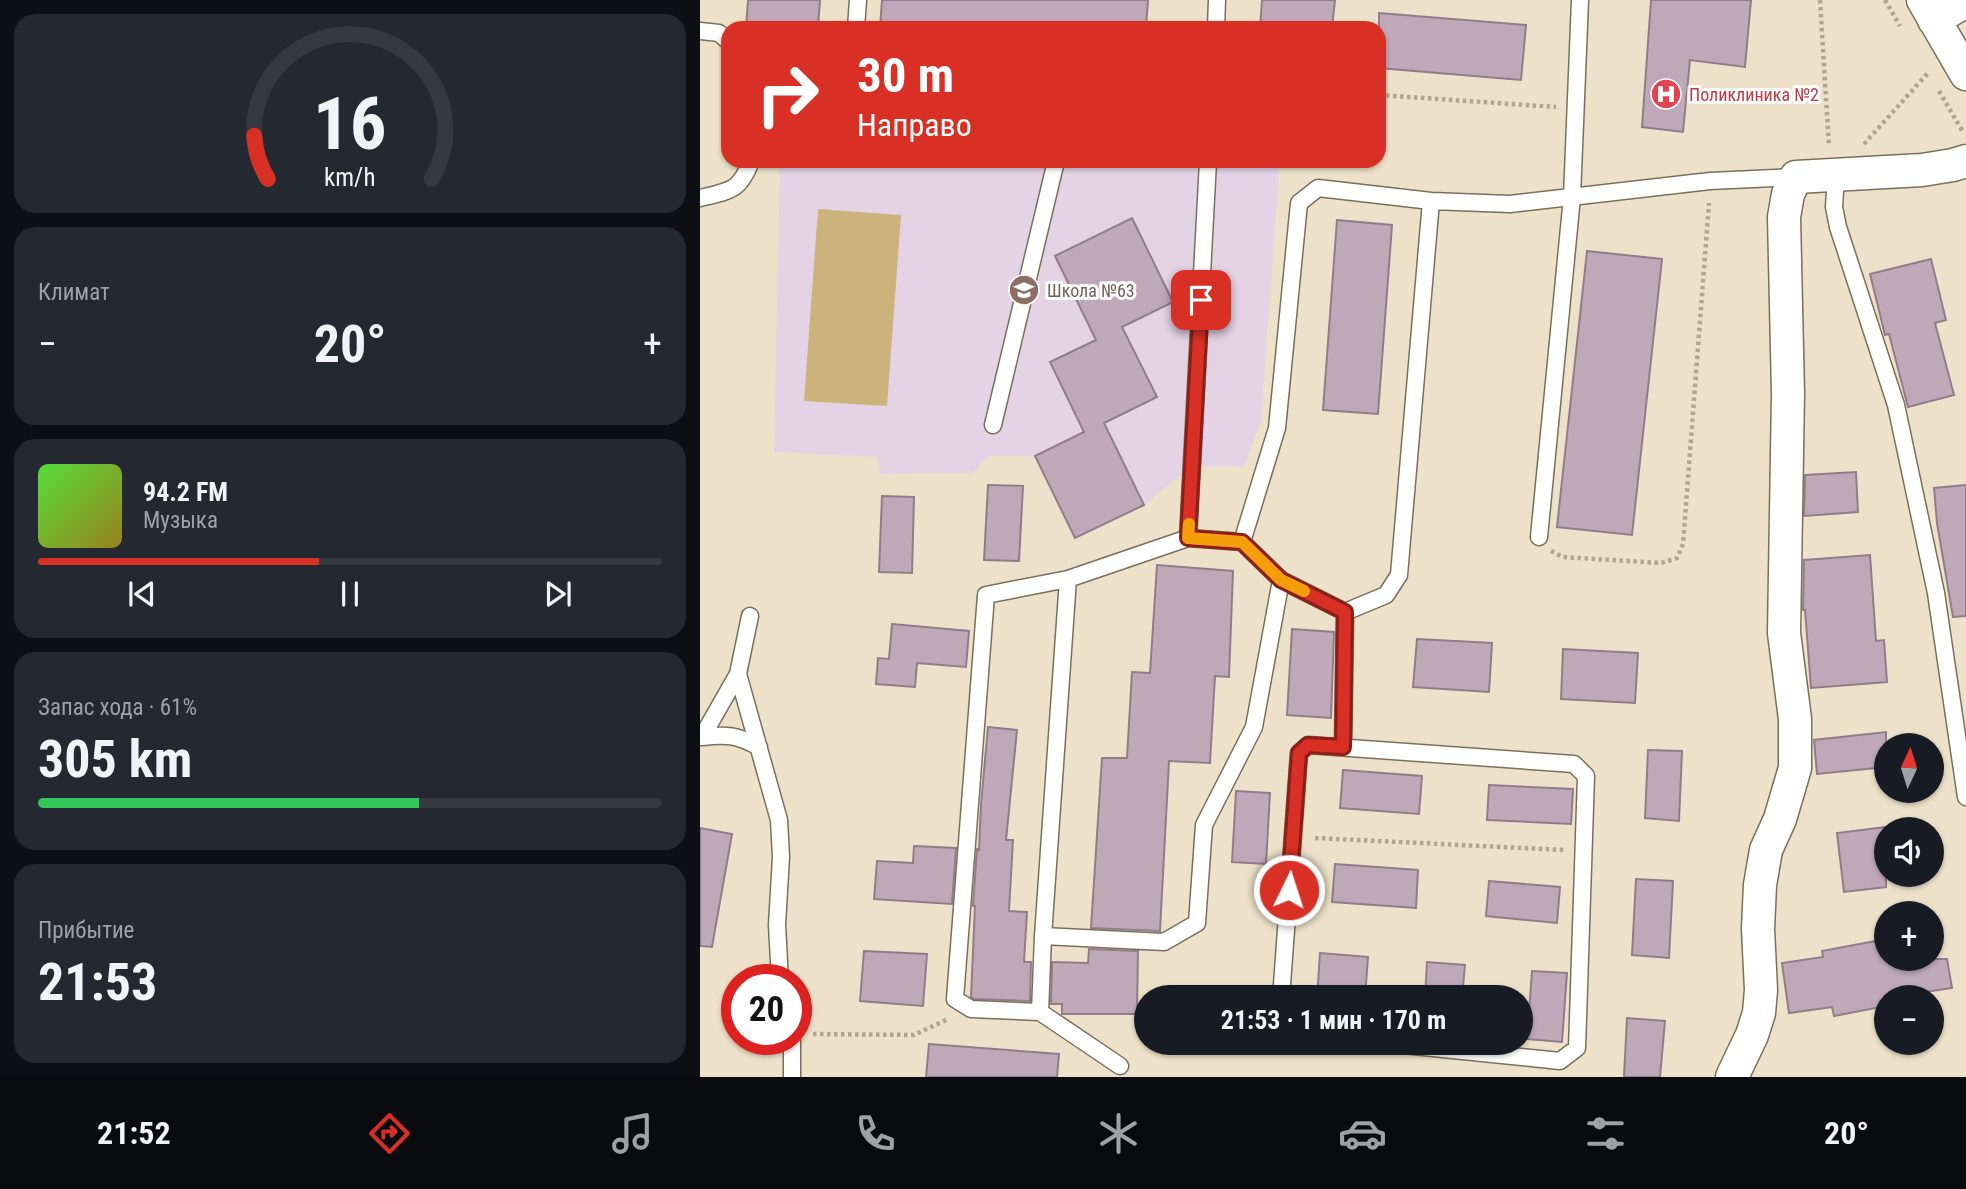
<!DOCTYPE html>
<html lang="ru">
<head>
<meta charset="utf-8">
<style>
	:root { --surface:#171b24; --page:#242831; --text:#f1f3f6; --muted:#9ea1a6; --line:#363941; --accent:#d93025 }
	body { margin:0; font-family:"Roboto Condensed",sans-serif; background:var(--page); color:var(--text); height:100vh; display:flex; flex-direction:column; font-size:26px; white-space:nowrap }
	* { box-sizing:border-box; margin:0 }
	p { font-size:23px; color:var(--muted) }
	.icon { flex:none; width:38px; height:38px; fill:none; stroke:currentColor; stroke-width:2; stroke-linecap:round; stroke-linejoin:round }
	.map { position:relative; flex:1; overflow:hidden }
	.details { display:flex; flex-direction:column; gap:14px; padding:14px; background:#0d0f14; width:700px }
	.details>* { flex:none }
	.guide { position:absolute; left:21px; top:21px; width:665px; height:147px; border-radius:21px; box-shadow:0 2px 5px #0004; background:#d93025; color:#fff; overflow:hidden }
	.needle { width:46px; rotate:4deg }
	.tools { position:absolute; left:1174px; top:733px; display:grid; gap:14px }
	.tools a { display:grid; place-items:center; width:70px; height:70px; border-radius:50%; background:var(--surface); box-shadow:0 2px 5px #0004; font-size:35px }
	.speed { position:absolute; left:21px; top:964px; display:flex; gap:14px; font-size:35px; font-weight:700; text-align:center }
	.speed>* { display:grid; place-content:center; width:91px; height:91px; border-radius:50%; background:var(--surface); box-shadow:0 2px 5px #0004; line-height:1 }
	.speed .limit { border:10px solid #d22; background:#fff; color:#111 }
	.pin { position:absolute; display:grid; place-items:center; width:60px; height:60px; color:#fff; margin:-30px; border-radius:14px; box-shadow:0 4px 10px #0006 }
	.me { position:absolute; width:77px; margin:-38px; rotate:4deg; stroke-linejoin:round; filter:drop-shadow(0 0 5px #0008) }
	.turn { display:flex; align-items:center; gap:24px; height:147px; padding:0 21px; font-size:32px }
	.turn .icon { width:91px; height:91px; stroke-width:2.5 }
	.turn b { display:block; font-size:49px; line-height:60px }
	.big { font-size:52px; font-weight:700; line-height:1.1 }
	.details .widget { flex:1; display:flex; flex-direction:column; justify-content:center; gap:10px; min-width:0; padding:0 24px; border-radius:21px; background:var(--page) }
	.details .dial { align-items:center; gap:0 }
	.dial svg { height:182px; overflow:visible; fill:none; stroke:var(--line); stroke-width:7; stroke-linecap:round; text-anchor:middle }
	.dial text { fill:var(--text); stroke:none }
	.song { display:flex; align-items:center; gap:21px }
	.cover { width:84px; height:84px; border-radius:10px; background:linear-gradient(135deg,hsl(110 70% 55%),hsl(50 70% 35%)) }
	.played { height:7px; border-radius:4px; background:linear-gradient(90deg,var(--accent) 45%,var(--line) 45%) }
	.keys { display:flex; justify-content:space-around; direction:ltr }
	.heat { display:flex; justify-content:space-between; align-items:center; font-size:38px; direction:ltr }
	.charge { height:10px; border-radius:5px; background:linear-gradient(90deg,#34c759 61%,var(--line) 0) }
	.trip { position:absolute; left:434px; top:985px; width:399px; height:70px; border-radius:35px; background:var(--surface); box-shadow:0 2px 5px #0004; font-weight:700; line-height:70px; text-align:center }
	.tabs { display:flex; height:112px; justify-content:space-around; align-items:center; background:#090b0e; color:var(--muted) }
	.tabs .icon { width:49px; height:49px }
	.tabs .current { color:var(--accent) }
	.tabs b { font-size:32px; color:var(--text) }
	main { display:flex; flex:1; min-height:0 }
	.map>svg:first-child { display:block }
	.education { fill:#e3d3e5 }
	.green { fill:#ccb37c }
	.building { fill:#bfa9b9; stroke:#927c8c; stroke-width:2 }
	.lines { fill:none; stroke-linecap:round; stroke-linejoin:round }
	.service-casing { stroke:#7a705a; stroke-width:19 }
	.minor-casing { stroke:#7a705a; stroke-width:35 }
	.path { stroke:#afa692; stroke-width:4.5; stroke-dasharray:3.5 3.5; stroke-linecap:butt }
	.service { stroke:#fff; stroke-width:16 }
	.minor { stroke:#fff; stroke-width:32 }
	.route-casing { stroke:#8d1f18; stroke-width:18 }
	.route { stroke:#d93025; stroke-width:12 }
	.slow { stroke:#f59e0b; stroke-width:12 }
	.labels { text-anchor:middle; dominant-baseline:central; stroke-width:6; stroke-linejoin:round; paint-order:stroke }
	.health-label { font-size:18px; fill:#be3a42; stroke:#fff; text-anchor:start }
	.education-label { font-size:18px; fill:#785e54; stroke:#fff; text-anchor:start }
</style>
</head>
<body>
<main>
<section class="details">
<div class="widget dial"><svg viewBox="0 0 100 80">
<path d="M14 69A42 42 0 1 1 86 69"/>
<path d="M14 69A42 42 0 0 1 8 50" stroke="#d93025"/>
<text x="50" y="56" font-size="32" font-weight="700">16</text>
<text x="50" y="72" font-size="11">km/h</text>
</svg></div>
<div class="widget"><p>Климат</p>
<div class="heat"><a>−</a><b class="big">20°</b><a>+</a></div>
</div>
<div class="widget">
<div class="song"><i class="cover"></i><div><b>94.2 FM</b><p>Музыка</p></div></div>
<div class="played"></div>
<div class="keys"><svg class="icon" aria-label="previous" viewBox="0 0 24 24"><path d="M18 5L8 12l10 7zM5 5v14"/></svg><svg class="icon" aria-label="pause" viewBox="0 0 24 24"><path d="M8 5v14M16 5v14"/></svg><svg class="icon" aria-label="next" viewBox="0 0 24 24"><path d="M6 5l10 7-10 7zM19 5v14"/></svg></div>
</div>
<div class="widget"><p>Запас хода · 61%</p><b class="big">305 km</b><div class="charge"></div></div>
<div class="widget"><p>Прибытие</p><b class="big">21:53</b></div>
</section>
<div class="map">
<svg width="1266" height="1077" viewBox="0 0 1266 1077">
	<rect width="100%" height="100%" fill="#ede2c9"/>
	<path class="education" d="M80,161h500l-19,259 -17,47 -52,-1 -48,39 -69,33 -40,-82h-47l-15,17 -94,1 -1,-17 -104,-5z"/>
	<path class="green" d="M118,209l83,6 -14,191 -83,-5z"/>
	<path class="building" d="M48,0h72l-2,28h-72z
		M182,0h266l-2,28h-266z
		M562,0h73l-3,28h-72z
		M951,0h100l-6,67 -55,-7 -7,72 -41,-5z
		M679,13l147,12 -5,55 -142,-12z
		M432,218l41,84 -51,25 35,70 -53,26 40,82 -69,33 -40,-82 49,-24 -34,-70 46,-22 -41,-84z
		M637,220l55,5 -14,189 -55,-4z
		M887,251l75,8 -30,276 -75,-8z
		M1231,259l15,61 -11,3 19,72 -46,12 -19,-73 -4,1 -15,-61z
		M1156,472l2,40 -54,4 1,-41z
		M288,485l35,1 -4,75 -35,-1z
		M1266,485v131l-13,1 -16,-94 -3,-35z
		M182,496l32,1 -2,76 -33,-1z
		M1170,555l6,86 8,-1 3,42 -76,6 -6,-78h-2l1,-50z
		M457,565l76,6 -4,106 -14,-1 -5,87 -41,-2 -9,170 -69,-3 11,-170h25l5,-86 18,1z
		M192,624l77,7 -3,36 -49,-4 -2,24 -39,-3 2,-26 11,1z
		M592,629l42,3 -3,86 -44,-3z
		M717,639l75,4 -3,49 -76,-5z
		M863,649l75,4 -3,50 -74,-4z
		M288,727l29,3 -11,110h7l-4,71 18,1 -3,50h7l-1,39 -56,-2 -3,-2 4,-91h-2l4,-57 2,1 2,-46z
		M1186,732v35l-69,7 -3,-34z
		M948,750l34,1 -3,70 -34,-3z
		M643,770l79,6 -3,38 -79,-6z
		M789,785l84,4 -2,35 -84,-4z
		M536,791l34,2 -4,71 -34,-2z
		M1186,827v60l-42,5 -7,-59z
		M0,828l32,6 -20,113 -12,-1z
		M214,846l42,2 -4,56 -78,-5 3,-38 36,2z
		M635,864l83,6 -2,38 -84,-6z
		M936,879l37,2 -4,77 -37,-3z
		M789,881l71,6 -3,36 -71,-7z
		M1186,939v20h61l5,29 -66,10v8l-52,10 -2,-9 -43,6 -7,-50 41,-6 -1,-6z
		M389,949l49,2 -1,63h-75v-10h-11l1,-42 36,1z
		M164,951l63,3 -4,52 -63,-5z
		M620,953l48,4 -3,41h-48z
		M727,962l38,3 -3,33h-37z
		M832,971l35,2 -5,69 -35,-3z
		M927,1018l38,3 -5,56h-36z
		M229,1044l130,10 -2,23h-131z"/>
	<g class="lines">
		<g class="service-casing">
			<path id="service" d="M156,28l2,-28
				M516,28l1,-28
				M0,31l19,2 9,8
				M1136,175l-2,32 4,20 58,178 40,188 30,204
				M0,198c30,-7 40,-7 51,-37
				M293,425l63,-264
				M839,537l33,-340 8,-197
				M488,538l20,-377
				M542,542l35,-114 22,-225 19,-15 113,13
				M50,616l-12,58 41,146 2,37 -4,68 3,55
				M38,674l-36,63c25,-3 35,-2 57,10
				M643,747l2,-135 41,-17 13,-20 32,-374 79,3 200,-23 86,-4
				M343,936l121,6 33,-19 7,-98 50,-98 27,-147
				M581,998l18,-245 9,-8 266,19 12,12 -9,272 -17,13 -176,-18
				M340,1012l3,-76 25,-357
				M420,1066l-80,-54 -69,-3 -16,-10 31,-404 82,-16 120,-41 54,4 39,38 64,32
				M92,1077v-37"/>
		</g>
		<g class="minor-casing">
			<path id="minor" d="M1223,0l43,74
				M1234,20l32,-19
				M1032,1077l20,-42 7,-22 2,-23 -3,-61 2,-44 6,-35 14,-31 15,-51v-49l-11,-86 4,-240 -4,-176 4,-23 8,-17 126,-7 31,-5 13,-4"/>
		</g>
		<path class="path" d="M1120,0l9,146
			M1185,0l15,26
			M1239,91l24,41
			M679,95l177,12
			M1164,144l64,-71
			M851,551l12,6 98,6 16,-5 6,-14 26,-341
			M615,838l250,12
			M113,1034l101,1 34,-16"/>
		<use href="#service" class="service"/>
		<use href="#minor" class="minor"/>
	</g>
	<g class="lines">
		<g class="route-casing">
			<path id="route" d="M501,300l-13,238 54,4 39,38 64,32 -2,135 -35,-2 -9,8 -10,137"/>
		</g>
		<use href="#route" class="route"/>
		<path class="slow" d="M489,524l-1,14 54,4 39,38 23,11"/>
	</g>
	<defs>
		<g id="hospital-disc" transform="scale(1.575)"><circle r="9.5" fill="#e0444e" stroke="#fff"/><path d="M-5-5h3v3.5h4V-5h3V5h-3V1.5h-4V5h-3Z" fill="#fff"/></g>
		<g id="school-disc" transform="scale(1.575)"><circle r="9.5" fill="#8d6e63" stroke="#fff"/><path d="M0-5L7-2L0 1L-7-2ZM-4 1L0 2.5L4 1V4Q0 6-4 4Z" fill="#fff"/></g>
	</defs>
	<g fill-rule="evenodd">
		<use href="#hospital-disc" x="966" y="94"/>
		<use href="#school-disc" x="324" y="290"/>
	</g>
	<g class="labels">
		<g class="health-label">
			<text x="989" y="94">Поликлиника №2</text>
		</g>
		<g class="education-label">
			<text x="347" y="290">Школа №63</text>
		</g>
	</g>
</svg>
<div class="tools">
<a><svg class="needle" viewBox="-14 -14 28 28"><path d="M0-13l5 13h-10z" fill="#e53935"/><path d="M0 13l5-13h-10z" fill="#9ea1a6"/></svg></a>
<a><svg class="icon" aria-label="sound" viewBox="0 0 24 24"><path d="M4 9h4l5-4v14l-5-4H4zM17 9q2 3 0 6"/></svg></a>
<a>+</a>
<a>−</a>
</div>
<div class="speed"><div class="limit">20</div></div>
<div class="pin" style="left:501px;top:300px;background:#d93025"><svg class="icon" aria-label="arrive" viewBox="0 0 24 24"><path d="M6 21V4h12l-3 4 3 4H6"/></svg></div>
<svg class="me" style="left:589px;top:890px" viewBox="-20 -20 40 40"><circle r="17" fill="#d93025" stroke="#fff" stroke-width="3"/><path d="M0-11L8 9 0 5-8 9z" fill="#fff"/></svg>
<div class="trip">21:53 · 1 мин · 170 m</div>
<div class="guide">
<div class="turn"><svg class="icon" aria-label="right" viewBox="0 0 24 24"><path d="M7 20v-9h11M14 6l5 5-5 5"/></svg><div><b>30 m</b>Направо</div></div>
</div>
</div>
</main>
<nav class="tabs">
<b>21:52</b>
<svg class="icon current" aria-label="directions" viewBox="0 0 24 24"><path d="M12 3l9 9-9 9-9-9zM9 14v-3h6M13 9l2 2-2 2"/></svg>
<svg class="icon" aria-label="music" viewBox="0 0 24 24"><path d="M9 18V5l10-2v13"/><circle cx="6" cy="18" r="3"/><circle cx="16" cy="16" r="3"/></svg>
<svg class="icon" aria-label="phone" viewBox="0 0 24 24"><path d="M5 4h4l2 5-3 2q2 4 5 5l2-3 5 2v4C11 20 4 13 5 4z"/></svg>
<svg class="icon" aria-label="climate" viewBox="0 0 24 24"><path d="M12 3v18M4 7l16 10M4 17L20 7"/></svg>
<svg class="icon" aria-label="car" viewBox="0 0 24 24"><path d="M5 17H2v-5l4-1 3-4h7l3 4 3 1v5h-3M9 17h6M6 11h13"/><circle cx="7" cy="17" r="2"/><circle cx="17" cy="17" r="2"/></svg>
<svg class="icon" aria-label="filters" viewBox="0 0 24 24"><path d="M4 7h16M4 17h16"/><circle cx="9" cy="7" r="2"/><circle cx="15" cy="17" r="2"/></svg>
<b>20°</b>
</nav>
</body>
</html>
